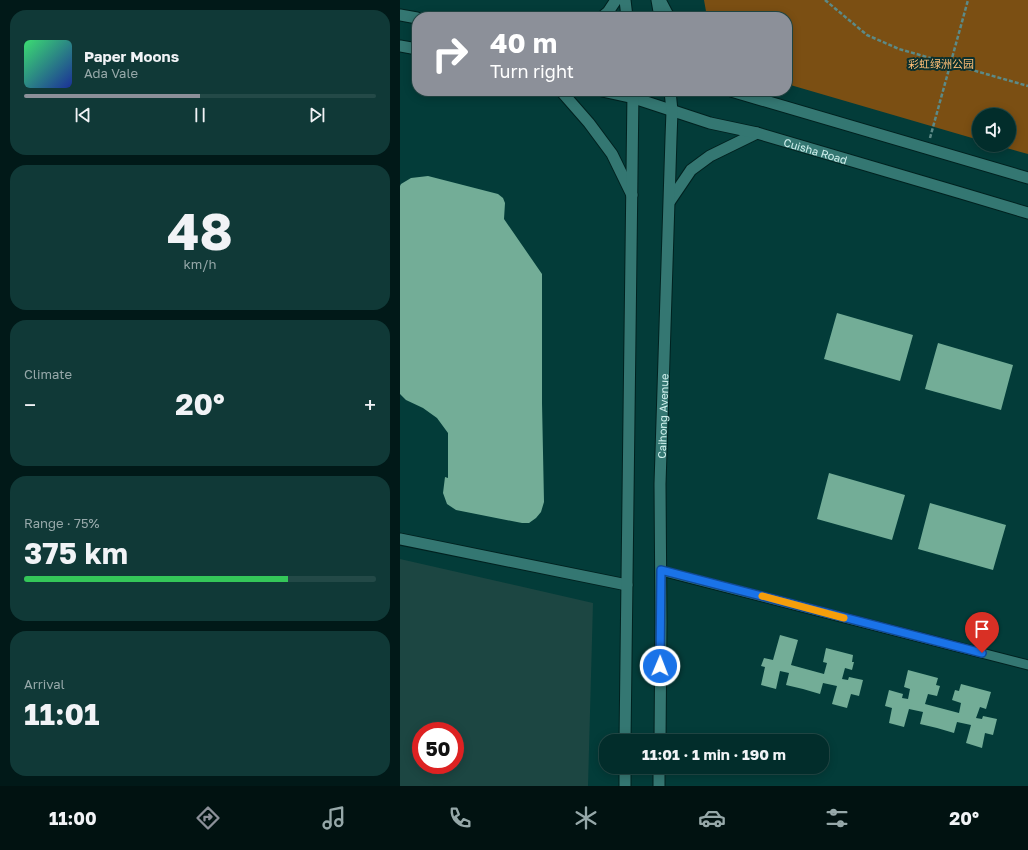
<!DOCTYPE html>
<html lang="en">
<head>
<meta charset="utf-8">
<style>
	:root { --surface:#022d2b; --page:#103937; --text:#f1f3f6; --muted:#96a8a9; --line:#234947; --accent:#8c9099 }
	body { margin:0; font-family:"Golos Text","Noto Sans SC",sans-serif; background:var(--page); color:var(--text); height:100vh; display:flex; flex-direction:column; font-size:15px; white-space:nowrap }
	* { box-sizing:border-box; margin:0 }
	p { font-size:13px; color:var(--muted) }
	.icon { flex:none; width:22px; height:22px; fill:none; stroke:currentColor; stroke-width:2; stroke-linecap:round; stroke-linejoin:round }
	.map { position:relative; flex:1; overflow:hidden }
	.sheet { display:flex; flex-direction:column; gap:10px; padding:10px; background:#011918; width:400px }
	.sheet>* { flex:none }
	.banner { position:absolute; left:12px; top:12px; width:380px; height:84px; border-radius:16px; box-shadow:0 2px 10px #0003,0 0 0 1px var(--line); background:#8c9099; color:#fff; overflow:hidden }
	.tools { position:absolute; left:572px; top:108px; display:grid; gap:8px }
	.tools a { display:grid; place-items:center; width:44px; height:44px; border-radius:50%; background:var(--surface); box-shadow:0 2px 10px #0003,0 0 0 1px var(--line); font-size:20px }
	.speed { position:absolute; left:12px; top:722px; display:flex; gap:8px; font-size:20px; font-weight:700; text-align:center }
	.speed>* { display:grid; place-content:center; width:52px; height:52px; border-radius:50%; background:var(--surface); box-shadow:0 2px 10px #0003,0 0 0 1px var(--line); line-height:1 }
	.speed .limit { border:6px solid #d22; background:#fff; color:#111 }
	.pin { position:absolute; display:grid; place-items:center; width:34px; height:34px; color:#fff; margin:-41px -17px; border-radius:50% 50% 50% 0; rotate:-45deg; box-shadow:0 0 4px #0007 }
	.pin .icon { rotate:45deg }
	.me { position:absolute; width:44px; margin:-22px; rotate:1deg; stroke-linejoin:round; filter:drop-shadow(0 0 3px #0008) }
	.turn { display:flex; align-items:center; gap:14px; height:84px; padding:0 12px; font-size:18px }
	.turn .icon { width:52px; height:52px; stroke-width:2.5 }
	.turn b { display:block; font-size:28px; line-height:34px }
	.big { font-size:30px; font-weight:700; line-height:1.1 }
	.sheet .card { flex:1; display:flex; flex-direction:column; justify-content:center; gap:6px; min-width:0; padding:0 14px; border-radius:16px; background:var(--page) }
	.sheet .dial { align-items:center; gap:0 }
	.dial b { font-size:52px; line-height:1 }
	.song { display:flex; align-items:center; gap:12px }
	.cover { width:48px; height:48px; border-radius:6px; background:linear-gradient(135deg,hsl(140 70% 55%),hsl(230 70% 35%)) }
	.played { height:4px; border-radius:2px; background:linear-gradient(90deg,var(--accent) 50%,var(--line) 50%) }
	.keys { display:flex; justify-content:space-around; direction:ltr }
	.heat { display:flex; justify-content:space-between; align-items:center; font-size:22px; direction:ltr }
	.charge { height:6px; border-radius:3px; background:linear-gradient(90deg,#34c759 75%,var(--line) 0) }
	.trip { position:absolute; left:199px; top:734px; width:230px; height:40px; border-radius:16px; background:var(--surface); box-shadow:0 2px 10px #0003,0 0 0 1px var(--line); font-weight:700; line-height:40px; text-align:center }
	.tab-bar { display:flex; height:64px; justify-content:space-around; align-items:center; background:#011211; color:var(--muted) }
	.tab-bar .icon { width:28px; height:28px }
	.tab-bar .on { color:var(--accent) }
	.tab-bar b { font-size:18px; color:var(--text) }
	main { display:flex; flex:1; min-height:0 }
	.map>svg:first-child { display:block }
	.built { fill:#1c4642; fill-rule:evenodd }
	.green { fill:#7b4f13 }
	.building { fill:#73ad97 }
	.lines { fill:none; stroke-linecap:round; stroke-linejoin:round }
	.service-casing { stroke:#00211f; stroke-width:11 }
	.minor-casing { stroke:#00211f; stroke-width:13 }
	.tertiary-casing { stroke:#00211f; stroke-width:13 }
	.secondary-casing { stroke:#00211f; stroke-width:13 }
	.path { stroke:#5c8a87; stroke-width:2.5; stroke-dasharray:4 2; stroke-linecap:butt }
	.service { stroke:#347772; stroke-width:9 }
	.minor { stroke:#347772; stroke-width:11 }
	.tertiary { stroke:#347772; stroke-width:11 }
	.secondary { stroke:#347772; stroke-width:11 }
	.route-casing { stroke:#114b97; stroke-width:10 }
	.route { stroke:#1a73e8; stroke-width:7 }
	.slow { stroke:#f59e0b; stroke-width:7 }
	.labels { text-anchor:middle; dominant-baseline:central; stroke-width:4; stroke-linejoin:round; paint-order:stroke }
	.park-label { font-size:11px; fill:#febf77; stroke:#0c302e }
	.street-label { font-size:11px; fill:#d1f1ee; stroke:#0c302e }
</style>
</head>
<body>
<main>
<section class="sheet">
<div class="card">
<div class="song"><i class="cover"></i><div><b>Paper Moons</b><p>Ada Vale</p></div></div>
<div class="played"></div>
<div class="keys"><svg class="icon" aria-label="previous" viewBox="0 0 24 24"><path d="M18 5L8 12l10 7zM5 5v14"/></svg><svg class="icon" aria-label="pause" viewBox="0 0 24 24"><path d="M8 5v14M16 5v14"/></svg><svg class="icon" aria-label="next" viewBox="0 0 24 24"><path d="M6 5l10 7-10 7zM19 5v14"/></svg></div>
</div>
<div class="card dial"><b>48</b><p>km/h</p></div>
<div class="card"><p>Climate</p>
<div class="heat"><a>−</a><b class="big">20°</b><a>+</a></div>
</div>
<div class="card"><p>Range · 75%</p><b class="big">375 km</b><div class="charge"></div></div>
<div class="card"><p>Arrival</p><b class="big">11:01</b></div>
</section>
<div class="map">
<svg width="628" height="786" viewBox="0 0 628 786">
	<rect width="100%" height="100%" fill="#033c39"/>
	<path class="built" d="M0,559l193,44 -5,183h-188zM21,731h34v34h-34z"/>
	<path class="green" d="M304,0h324v154l-32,-9h13v-30h-30v25l-192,-56v-67h-80z"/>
	<path class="building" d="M28,176l70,18 5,4 2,5 -1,16 38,55v129l2,99 -3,10 -5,6 -7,5h-7l-66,-13 -9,-6 -4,-11 2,-16 3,1v-45l-11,-15 -14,-10 -17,-8 -6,-6v-208l1,-2 10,-6z
		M437,313l76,22 -13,46 -76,-22z
		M538,343l75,22 -12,45 -76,-21z
		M429,473l76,22 -13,45 -75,-21z
		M530,503l76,22 -13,45 -75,-21z
		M380,635l18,5 -7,25 33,9 3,-11 -4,-1 3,-14 27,7 -1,7h2l-2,8 -7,-2 -3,11 6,1 1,-3 14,3 -4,16 -8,-2 -4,14 -15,-4 5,-18 -14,-3 -3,11 -17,-5 -17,-4 3,-12 -9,-2 -4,18 -15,-4 4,-18 -4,-1 3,-8 9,2z
		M508,670l30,8 -2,7 4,1 -3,10 -9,-2 -3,10 34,9 2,-10 -9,-3 3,-10 4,1 2,-7 30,8 -5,17 -6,-2 -4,11 6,1 1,-3 14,3 -4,16 -8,-2 -3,15 -16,-5 5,-18 -14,-3 -3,11 -17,-5 -17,-4 3,-12 -14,-3 -5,18 -15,-4 3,-15 -7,-2 4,-16 14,4 -1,4 6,1 2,-10 -6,-2z"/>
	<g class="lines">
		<g class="service-casing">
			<path id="service" d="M261,571l367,94"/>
		</g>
		<g class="minor-casing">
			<path id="minor" d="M0,539l227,46"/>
		</g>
		<g class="tertiary-casing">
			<path id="tertiary" d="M260,0l9,17
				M202,17l6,-5 8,-12
				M161,91l28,32 23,31 20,41
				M270,201l21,-31 19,-14 47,-23"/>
		</g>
		<g class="secondary-casing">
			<g id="secondary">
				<path d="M225,0l2,17"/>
				<path d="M257,0l3,17"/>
				<path d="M0,15l17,3"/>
				<path d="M0,46l17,3"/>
				<path id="s1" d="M202,91l32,7 76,25 47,10 204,60 67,20"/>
				<path d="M331,91l297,87"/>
				<path d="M225,741l8,-650"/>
				<path id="s2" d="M260,741l1,-119 -1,-138 11,-346 1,-27 -2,-20"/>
				<path d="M225,786v-19"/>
				<path d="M259,786v-19"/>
			</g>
		</g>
		<path class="path" d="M425,0l42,35 32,14 129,37
			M530,138l38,-138"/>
		<use href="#service" class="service"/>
		<use href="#minor" class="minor"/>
		<use href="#tertiary" class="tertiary"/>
		<use href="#secondary" class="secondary"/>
	</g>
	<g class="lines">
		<g class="route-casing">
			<path id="route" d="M260,666l1,-96 321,83"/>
		</g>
		<use href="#route" class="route"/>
		<path class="slow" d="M362,596l82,22"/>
	</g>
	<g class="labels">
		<g class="park-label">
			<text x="541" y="63">彩虹绿洲公园</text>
		</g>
		<g class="street-label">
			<text stroke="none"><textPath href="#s1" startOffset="222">Cuisha Road</textPath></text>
			<text stroke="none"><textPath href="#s2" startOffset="325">Caihong Avenue</textPath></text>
		</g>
	</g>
</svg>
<div class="tools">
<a><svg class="icon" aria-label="sound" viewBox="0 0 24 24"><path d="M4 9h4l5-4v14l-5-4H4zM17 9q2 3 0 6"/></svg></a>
</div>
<div class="speed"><div class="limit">50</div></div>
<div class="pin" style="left:582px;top:653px;background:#d93025"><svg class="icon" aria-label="arrive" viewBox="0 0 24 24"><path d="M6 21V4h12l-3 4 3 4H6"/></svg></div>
<svg class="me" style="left:260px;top:666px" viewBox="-20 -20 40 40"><circle r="17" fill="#1a73e8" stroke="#fff" stroke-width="3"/><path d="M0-11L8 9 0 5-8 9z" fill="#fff"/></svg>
<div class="trip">11:01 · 1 min · 190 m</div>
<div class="banner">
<div class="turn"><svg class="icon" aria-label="right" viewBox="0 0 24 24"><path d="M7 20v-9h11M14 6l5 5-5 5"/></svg><div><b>40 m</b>Turn right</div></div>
</div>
</div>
</main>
<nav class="tab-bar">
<b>11:00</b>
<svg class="icon on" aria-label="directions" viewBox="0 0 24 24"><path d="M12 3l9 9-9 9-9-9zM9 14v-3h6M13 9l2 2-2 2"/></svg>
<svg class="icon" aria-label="music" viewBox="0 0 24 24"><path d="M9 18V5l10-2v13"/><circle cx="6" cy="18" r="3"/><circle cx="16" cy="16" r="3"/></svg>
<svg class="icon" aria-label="phone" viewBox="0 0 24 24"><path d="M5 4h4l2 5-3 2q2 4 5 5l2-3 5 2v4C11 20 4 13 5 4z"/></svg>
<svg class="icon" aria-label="climate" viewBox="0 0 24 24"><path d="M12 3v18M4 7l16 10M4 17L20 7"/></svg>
<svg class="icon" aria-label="car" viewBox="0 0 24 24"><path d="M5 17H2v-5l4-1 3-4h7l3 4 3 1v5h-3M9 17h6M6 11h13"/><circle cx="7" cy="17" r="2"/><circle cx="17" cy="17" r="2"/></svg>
<svg class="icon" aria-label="filters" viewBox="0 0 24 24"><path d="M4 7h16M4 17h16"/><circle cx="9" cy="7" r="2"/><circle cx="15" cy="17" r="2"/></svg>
<b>20°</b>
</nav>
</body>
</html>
